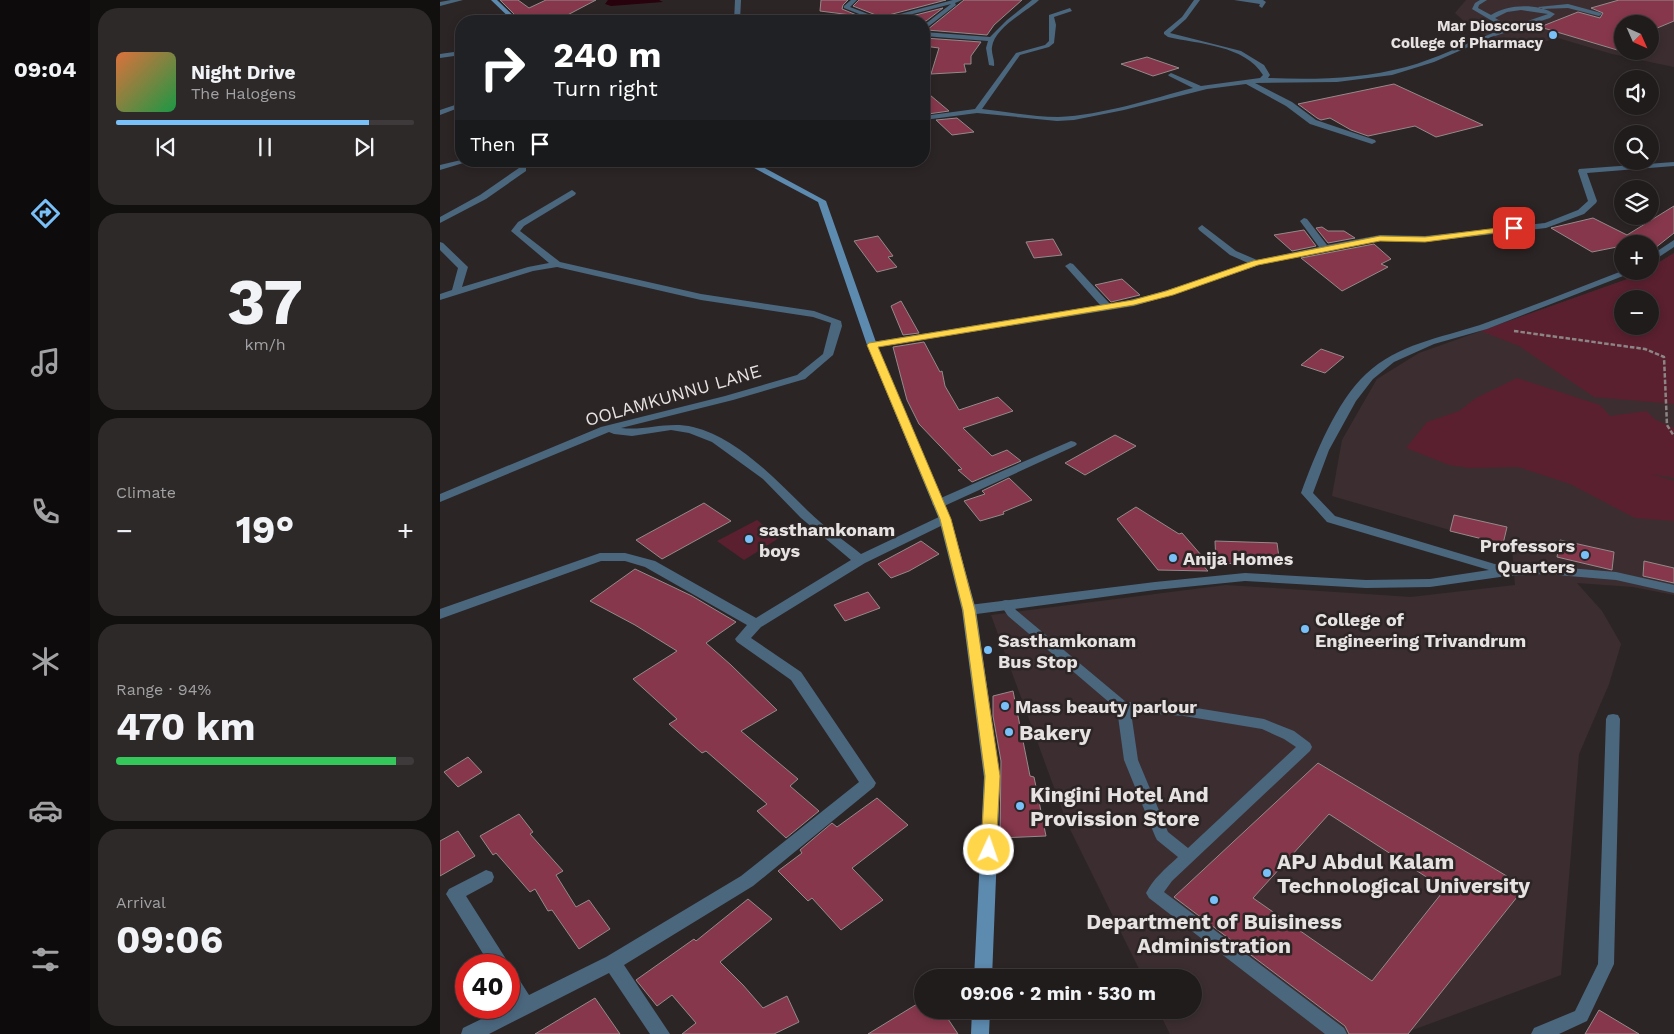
<!DOCTYPE html>
<html lang="en">
<head>
<meta charset="utf-8">
<style>
	:root { --surface:#211c1c; --page:#2d2929; --text:#f1f3f6; --muted:#a2a1a3; --line:#3e3a3b; --accent:#79bff8 }
	body { margin:0; font-family:"Work Sans",sans-serif; background:var(--page); color:var(--text); height:100vh; display:flex; flex-direction:column; font-size:19px; white-space:nowrap }
	* { box-sizing:border-box; margin:0 }
	p { font-size:16px; color:var(--muted) }
	.icon { flex:none; width:28px; height:28px; fill:none; stroke:currentColor; stroke-width:2; stroke-linecap:round; stroke-linejoin:round }
	.map { position:relative; flex:1; overflow:hidden }
	.details { display:flex; flex-direction:column; gap:8px; padding:8px; background:#120f0f; width:350px }
	.details>* { flex:none }
	.guide { position:absolute; left:15px; top:15px; width:475px; height:152px; border-radius:20px; box-shadow:0 2px 8px #0003,0 0 0 1px var(--line); background:#202124; color:#fff; overflow:hidden }
	.needle { width:32px; rotate:135deg }
	.controls { position:absolute; left:1174px; top:15px; display:grid; gap:10px }
	.controls a { display:grid; place-items:center; width:45px; height:45px; border-radius:50%; background:var(--surface); box-shadow:0 2px 8px #0003,0 0 0 1px var(--line); font-size:25px }
	.speed { position:absolute; left:15px; top:954px; display:flex; gap:10px; font-size:25px; font-weight:700; text-align:center }
	.speed>* { display:grid; place-content:center; width:65px; height:65px; border-radius:50%; background:var(--surface); box-shadow:0 2px 8px #0003,0 0 0 1px var(--line); line-height:1 }
	.speed .limit { border:8px solid #d22; background:#fff; color:#111 }
	.pin { position:absolute; display:grid; place-items:center; width:42px; height:42px; color:#fff; margin:-21px; border-radius:10px; box-shadow:0 2px 8px #0006 }
	.me { position:absolute; width:55px; margin:-28px; rotate:3deg; stroke-linejoin:round; filter:drop-shadow(0 0 4px #0008) }
	.turn { display:flex; align-items:center; gap:18px; height:105px; padding:0 15px; font-size:22px }
	.turn .icon { width:65px; height:65px; stroke-width:2.5 }
	.turn b { display:block; font-size:35px; line-height:42px }
	.then { display:flex; align-items:center; height:48px; padding:0 15px; background:#0003; gap:10px; font-size:19px }
	.big { font-size:38px; font-weight:700; line-height:1.1 }
	.details .tile { flex:1; display:flex; flex-direction:column; justify-content:center; gap:8px; min-width:0; padding:0 18px; border-radius:20px; background:var(--page) }
	.details .dial { align-items:center; gap:0 }
	.dial b { font-size:65px; line-height:1 }
	.song { display:flex; align-items:center; gap:15px }
	.cover { width:60px; height:60px; border-radius:8px; background:linear-gradient(135deg,hsl(20 70% 55%),hsl(140 70% 35%)) }
	.played { height:5px; border-radius:2px; background:linear-gradient(90deg,var(--accent) 85%,var(--line) 85%) }
	.keys { display:flex; justify-content:space-around; direction:ltr }
	.heat { display:flex; justify-content:space-between; align-items:center; font-size:28px; direction:ltr }
	.charge { height:8px; border-radius:4px; background:linear-gradient(90deg,#34c759 94%,var(--line) 0) }
	.trip { position:absolute; left:474px; top:969px; width:288px; height:50px; border-radius:25px; background:var(--surface); box-shadow:0 2px 8px #0003,0 0 0 1px var(--line); font-weight:700; line-height:50px; text-align:center }
	main { display:flex; flex:1; min-height:0 }
	.dock { display:flex; flex-direction:column; width:90px; justify-content:space-around; align-items:center; background:#0d0b0b; color:var(--muted) }
	.dock .icon { width:35px; height:35px }
	.dock .on { color:var(--accent) }
	.dock b { font-size:22px; color:var(--text) }
	.map>svg:first-child { display:block }
	.built { fill:#3c2e30; fill-rule:evenodd }
	.green { fill:#5a2030; fill-rule:evenodd }
	.water { fill:#28020d }
	.building { fill:#86374b; stroke:#938a8c; fill-rule:evenodd }
	.lines { fill:none; stroke-linecap:round; stroke-linejoin:round }
	.path { stroke:#8b8586; stroke-width:2.5; stroke-dasharray:4.5 2; stroke-linecap:butt }
	.lane { fill:#4b677e; fill-rule:evenodd }
	.street { fill:#4b677e; fill-rule:evenodd }
	.secondary { fill:#5d8aaf; fill-rule:evenodd }
	.route { fill:#ffd54a; stroke:#a68a30 }
	.poi-dot { fill:#79bff8; stroke:#2c2526; stroke-width:2 }
	.labels { text-anchor:middle; dominant-baseline:central; stroke-width:5; stroke-linejoin:round; paint-order:stroke }
	.far-poi-label { font-size:15px; font-weight:bold; fill:#e7e2e2; stroke:#2c2526; text-anchor:end }
	.street-label { font-size:18px; fill:#e7e2e2; stroke:#2c2526 }
	.poi-label { font-size:18px; font-weight:bold; fill:#e7e2e2; stroke:#2c2526; text-anchor:start }
	.near-poi-label { font-size:21px; font-weight:bold; fill:#e7e2e2; stroke:#2c2526; text-anchor:start }
</style>
</head>
<body>
<main>
<nav class="dock">
<b>09:04</b>
<svg class="icon on" aria-label="directions" viewBox="0 0 24 24"><path d="M12 3l9 9-9 9-9-9zM9 14v-3h6M13 9l2 2-2 2"/></svg>
<svg class="icon" aria-label="music" viewBox="0 0 24 24"><path d="M9 18V5l10-2v13"/><circle cx="6" cy="18" r="3"/><circle cx="16" cy="16" r="3"/></svg>
<svg class="icon" aria-label="phone" viewBox="0 0 24 24"><path d="M5 4h4l2 5-3 2q2 4 5 5l2-3 5 2v4C11 20 4 13 5 4z"/></svg>
<svg class="icon" aria-label="climate" viewBox="0 0 24 24"><path d="M12 3v18M4 7l16 10M4 17L20 7"/></svg>
<svg class="icon" aria-label="car" viewBox="0 0 24 24"><path d="M5 17H2v-5l4-1 3-4h7l3 4 3 1v5h-3M9 17h6M6 11h13"/><circle cx="7" cy="17" r="2"/><circle cx="17" cy="17" r="2"/></svg>
<svg class="icon" aria-label="filters" viewBox="0 0 24 24"><path d="M4 7h16M4 17h16"/><circle cx="9" cy="7" r="2"/><circle cx="15" cy="17" r="2"/></svg>
</nav>
<section class="details">
<div class="tile">
<div class="song"><i class="cover"></i><div><b>Night Drive</b><p>The Halogens</p></div></div>
<div class="played"></div>
<div class="keys"><svg class="icon" aria-label="previous" viewBox="0 0 24 24"><path d="M18 5L8 12l10 7zM5 5v14"/></svg><svg class="icon" aria-label="pause" viewBox="0 0 24 24"><path d="M8 5v14M16 5v14"/></svg><svg class="icon" aria-label="next" viewBox="0 0 24 24"><path d="M6 5l10 7-10 7zM19 5v14"/></svg></div>
</div>
<div class="tile dial"><b>37</b><p>km/h</p></div>
<div class="tile"><p>Climate</p>
<div class="heat"><a>−</a><b class="big">19°</b><a>+</a></div>
</div>
<div class="tile"><p>Range · 94%</p><b class="big">470 km</b><div class="charge"></div></div>
<div class="tile"><p>Arrival</p><b class="big">09:06</b></div>
</section>
<div class="map">
<svg width="1234" height="1034" viewBox="0 0 1234 1034">
	<rect width="100%" height="100%" fill="#2c2526"/>
	<path class="built" d="M1026,0h208v67l-62,-13 -54,-16 -35,9 -47,-15 -21,-19zM1182,24h28v27h-28z
		M1234,253v342l-41,-8 -56,-4 25,28 19,33 -12,40 -30,70 -18,221 -159,59h-232l-12,-24h34v-32l-49,-1 -76,-154 -76,-208 235,-30 185,12 104,-12 -3,-37 -180,-52 10,-56 35,-61 42,-26 231,-82v-3zM1182,299h28v27h-28z"/>
	<path class="green" d="M1234,253v151l-80,-7 -75,-51 -38,-15 169,-60v-3zM1182,299h28v27h-28z
		M1077,378l83,27 10,11 36,-5 10,9 18,8v50l-23,-4 23,7v40l-39,-3 -65,-34 -52,-17 -48,1 -21,-3 -43,-17 21,-26 32,-11 17,-13z
		M317,520l22,18 -35,22 -27,-19z"/>
	<path class="water" d="M168,0h51l4,2 -52,4 -6,-2z"/>
	<path class="building" d="M60,0h18l11,8 17,-8h50l-40,21h-35z
		M381,0h27l-5,5 -1,4 17,7 -39,-5z
		M419,0h87l-65,17 -28,-11z
		M524,0h58l-28,25 -7,10 -60,-5z
		M1179,0h55v21l-24,10v-7h-28l2,28 -84,-25 38,-15 22,6 3,-5 -12,-5z
		M503,8l-17,13 -30,-1z
		M484,38l57,4 -10,14v8h-7l2,8 -35,2 8,-26 -15,-2z
		M707,57l32,11 -26,8 -32,-12z
		M954,84l89,41 -47,12 -21,-11 -47,10 -17,-6 -21,-12 -9,2 -4,-2 -19,-14z
		M484,90l25,21 -21,3 -4,-4z
		M517,118l17,14 -22,3 -16,-15z
		M1234,206v27l-24,19v-12l-28,4v2l-30,6 -41,-24 42,-10 34,17z
		M882,227l6,4h16l11,7 -27,5 -12,-15z
		M864,230l12,16 -24,5 -18,-16z
		M438,236l15,20 -5,1 9,10 -20,5 -23,-31z
		M613,239l9,16 -28,3 -8,-16z
		M934,244l17,15 -10,5 7,3 -46,24 -41,-33z
		M682,279l18,16 -29,7 -16,-17z
		M461,301l18,32 -16,2 -12,-29z
		M484,342l16,30 2,-1 3,15 14,24 39,-13 15,14 -50,17 29,28 15,-6 14,11 -49,21 -14,-12 4,-1 -43,-45 -12,-24 -14,-53z
		M881,349l23,8 -19,16 -24,-8z
		M675,435l21,11 -51,29 -20,-12z
		M569,478l23,22 -29,12 1,2 -24,7 -16,-20 21,-7 -3,-3z
		M264,503l27,18 -69,38 -26,-19z
		M696,507l43,27 3,-1 26,30 -8,-1 8,9 -50,-1 -41,-51z
		M1014,515l53,12 -4,17 -53,-13z
		M1120,540l54,12 -2,18 -55,-13z
		M481,541l18,13 -30,17 -18,7 -13,-14z
		M775,541l62,2 3,22 -64,-2z
		M1204,561l30,7v15l-31,-7z
		M195,569l57,27 44,26 -30,21 25,22 46,45 -36,21 57,48 -8,7 29,25 -33,27 -29,-27 10,-7 -61,-53 -4,2 -33,-29 8,-5 -44,-40 44,-28 -42,-26 -45,-24z
		M428,592l12,16 -35,13 -11,-16z
		M573,691l17,85 4,1 12,59 -46,2 1,-77 -8,-45v-20z
		M28,757l14,15 -24,15 -14,-15z
		M878,763l207,124 -117,147h-59l-4,-8 -171,-129zM889,814l116,75 -73,92 -119,-83z
		M437,798l31,27 -56,43 31,32 -42,30 -29,-32 -4,3 -30,-30 24,-18 -2,-3 32,-27 5,4z
		M79,814l14,18 -3,2 33,37 -7,4 20,32 13,-7 21,29 -31,20 -27,-39 -4,1 -13,-22 -5,3 -34,-39 -3,2 -13,-19z
		M18,831l17,25 -35,20v-35z
		M308,899l24,20 -52,43 23,23 20,23 24,-12 12,26 -25,12h-92l14,-11 -24,-28 -15,11 -21,-26 58,-41 2,2z
		M155,998l25,36h-85z
		M482,1001v9h20l16,24h-90z
		M1159,1010l40,24h-54z"/>
	<g class="lines">
		<path class="path" d="M1074,331l131,18 19,8 3,68 7,11"/>
		<path class="lane" d="M295,0h6l-1,21h-6z
			M411,0h6l-7,7 31,12 72,-19h9l-7,3 1,2 -32,25v-5l27,-21 -65,17h-9l-33,-13v-2z
			M592,0h7c-13,12 -45,28 -47,47 -1,7 3,13 2,19l-5,-1 -3,-17 2,-7 -64,-5v-4l66,5 17,-17z
			M1040,0h7l-8,5 -1,3 13,7c17,-11 46,-12 64,-1l-5,4 -55,18 -3,-2 5,-3 2,-6 -27,-16 3,-6zM1081,10l27,4 -44,15v-6l-9,-5 12,-6z
			M1128,4l33,9 1,1 -3,2 -31,-8 -27,1 -3,-2z
			M566,600l4,1 6,9 110,92 58,4 80,13 30,12 16,12 2,4 -2,4 -138,130 -8,11 180,136 3,6h-22l-176,-136 -3,-5c7,-14 20,-25 32,-36l-21,-17 -2,-4 -31,-76 -7,-51 -109,-93 -8,-12 2,-3zM691,712l53,4 78,13 22,10 12,8 -108,101 -20,-16 -30,-72z
			M1173,714l5,1 2,4 -6,245 -27,57 -28,13h-28l3,-6 41,-17 23,-47 8,-245 2,-4z"/>
		<path class="street" d="M11,0h12l-23,6v-4z
			M754,0h6l-14,19 -16,14 71,18 23,14 6,10 -2,3c46,2 93,1 138,-11 30,-8 58,-23 87,-34l5,1 -64,28 -42,13 -55,7 -82,1 37,19 24,18 59,20 1,2 -4,2 -62,-20 -24,-18 -40,-22 -39,5 -83,21 -50,10 -17,1 -80,-8 -53,7v-4l51,-7 41,-56 29,-8 4,-4v-26l21,-7 2,3 -18,6 2,8 -2,18 -5,4 -29,8 -38,54c25,3 52,8 76,8 46,-2 92,-18 135,-29l-24,-12 -1,-1 3,-2 30,13 59,-8 3,-3c-18,-30 -65,-31 -95,-38l-4,-3v-2l18,-15z
			M794,0h29l3,2 -4,6 -3,-2 1,-2z
			M21,51v4l-21,3v-4z
			M21,103v4l-21,8v-5z
			M21,160l9,1 -30,9v-5z
			M78,161h8v10l-40,28 -46,24v-6l40,-22 39,-27z
			M327,161h12l-20,8 -4,-2z
			M1234,162v4l-87,7 10,28 -1,2 -12,11 -38,14 -121,14 -45,-1 -91,17 -30,7 -87,30 -38,11 -262,42 -5,-3 5,-3 228,-37 -33,-37 -2,-2 5,-3 3,1 37,40c47,-8 92,-26 138,-41l-18,-8 -31,-25 -1,-2 4,-3 34,26 21,9 62,-13 -19,-26 4,-3 3,1 20,26 53,-10 45,1 120,-13 33,-13 10,-9 -10,-30 1,-2z
			M132,190l4,3 -1,2 -51,31 -4,5 40,31 141,32 113,17 27,10 1,5 -9,29 -28,24 -72,21 -112,28c25,3 47,-7 72,-1 45,11 83,53 115,84 16,16 36,29 53,43l80,-38 4,-1 6,4 -2,3 -84,41 -104,64 -10,11 50,34 75,111 -2,4 -121,99 -129,79 46,69h-20l-41,-61 -120,61h-28l2,-6 41,-20h5v-3l5,-2 -5,-8v-24l6,2 14,22 77,-38 135,-81 118,-94 -68,-102 -54,-38 -2,-3 12,-14 -102,-58 -20,-6h-24l-161,58v-10l160,-56h25l30,8 101,57 95,-58 -50,-42 -38,-39 -51,-37 -23,-9 -18,-3 -39,6 -18,-2 -5,-2 -169,70v-8l161,-67 124,-31 72,-21 26,-21 8,-31 -18,-6 -112,-17 -144,-33 -24,4 -93,29v-6l12,-4 6,-22 -18,-18v-8l3,1 25,24 -6,20 66,-20 21,-4 -38,-32 7,-9z
			M1234,240v7l-24,16v-7z
			M1182,271h14l-149,58 -53,15 -40,18 -21,17 -17,22 -27,49 -16,43 22,23 173,52 37,-2 71,6 58,13v8l-58,-13 -71,-6 -38,2 -77,11 -64,1 -121,-7 -90,9 -186,25 -5,-2 -2,-3 2,-3 5,-2 186,-23 90,-9 121,7 64,-1 59,-9 -162,-48 -26,-29c14,-38 35,-91 65,-119 32,-30 74,-36 114,-49 48,-17 95,-36 142,-54z
			M631,441l4,1 2,2 -2,2 -133,61 -4,1 -6,-4 2,-3z
			M46,870l6,2 2,5 -2,5 -26,14 40,63 3,6v1l-19,-1 -44,-71 3,-5z"/>
		<path class="secondary" d="M51,0h6l22,21h-6z
			M301,161h11l74,40 51,144 74,174 25,91 24,167 -8,201h-18l10,-201 -22,-167 -23,-91 -72,-174 -49,-143z
			M532,1010h18l-1,24h-18z"/>
	</g>
	<path class="route" d="M1074,226l2,1v3l-91,12 -45,-1 -122,24 -85,30 -39,10 -256,42 73,172 24,91 25,166 -4,74 -2,4 -5,2 -5,-2 -3,-4 4,-74 -22,-166 -23,-91 -73,-174 2,-2 264,-43 33,-9 87,-30 127,-25 45,1z"/>
	<g class="poi-dot">
		<circle cx="1113" cy="35" r="5"/>
		<circle cx="309" cy="539" r="5"/>
		<circle cx="1145" cy="555" r="5"/>
		<circle cx="733" cy="558" r="5"/>
		<circle cx="865" cy="629" r="5"/>
		<circle cx="548" cy="650" r="5"/>
		<circle cx="565" cy="706" r="5"/>
		<circle cx="569" cy="732" r="5"/>
		<circle cx="580" cy="806" r="5"/>
		<circle cx="827" cy="873" r="5"/>
		<circle cx="774" cy="900" r="5"/>
	</g>
	<g class="labels">
		<g class="far-poi-label">
			<text x="1103" y="26">Mar Dioscorus<tspan x="1103" dy="17">College of Pharmacy</tspan></text>
		</g>
		<g class="street-label">
			<text transform="translate(233 395) rotate(-16)">OOLAMKUNNU LANE</text>
		</g>
		<g class="poi-label">
			<text x="319" y="529">sasthamkonam<tspan x="319" dy="21">boys</tspan></text>
			<text x="1135" y="545" text-anchor="end">Professors<tspan x="1135" dy="21">Quarters</tspan></text>
			<text x="743" y="558">Anija Homes</text>
			<text x="875" y="619">College of<tspan x="875" dy="21">Engineering Trivandrum</tspan></text>
			<text x="558" y="640">Sasthamkonam<tspan x="558" dy="21">Bus Stop</tspan></text>
			<text x="575" y="706">Mass beauty parlour</text>
		</g>
		<g class="near-poi-label">
			<text x="579" y="732">Bakery</text>
			<text x="590" y="794">Kingini Hotel And<tspan x="590" dy="24">Provission Store</tspan></text>
			<text x="837" y="861">APJ Abdul Kalam<tspan x="837" dy="24">Technological University</tspan></text>
			<text x="774" y="921" text-anchor="middle">Department of Buisiness<tspan x="774" dy="24">Administration</tspan></text>
		</g>
	</g>
</svg>
<div class="controls">
<a><svg class="needle" viewBox="-14 -14 28 28"><path d="M0-13l5 13h-10z" fill="#e53935"/><path d="M0 13l5-13h-10z" fill="#a2a1a3"/></svg></a>
<a><svg class="icon" aria-label="sound" viewBox="0 0 24 24"><path d="M4 9h4l5-4v14l-5-4H4zM17 9q2 3 0 6"/></svg></a>
<a><svg class="icon" aria-label="search" viewBox="0 0 24 24"><circle cx="10" cy="10" r="6"/><path d="M15 15l6 6"/></svg></a>
<a><svg class="icon" aria-label="layers" viewBox="0 0 24 24"><path d="M12 4l9 5-9 5-9-5zM3 14l9 5 9-5"/></svg></a>
<a>+</a>
<a>−</a>
</div>
<div class="speed"><div class="limit">40</div></div>
<div class="pin" style="left:1074px;top:228px;background:#d93025"><svg class="icon" aria-label="arrive" viewBox="0 0 24 24"><path d="M6 21V4h12l-3 4 3 4H6"/></svg></div>
<svg class="me" style="left:549px;top:850px" viewBox="-20 -20 40 40"><circle r="17" fill="#ffd54a" stroke="#fff" stroke-width="3"/><path d="M0-11L8 9 0 5-8 9z" fill="#fff"/></svg>
<div class="trip">09:06 · 2 min · 530 m</div>
<div class="guide">
<div class="turn"><svg class="icon" aria-label="right" viewBox="0 0 24 24"><path d="M7 20v-9h11M14 6l5 5-5 5"/></svg><div><b>240 m</b>Turn right</div></div>
<div class="then">Then<svg class="icon" aria-label="arrive" viewBox="0 0 24 24"><path d="M6 21V4h12l-3 4 3 4H6"/></svg></div>
</div>
</div>
</main>
</body>
</html>
